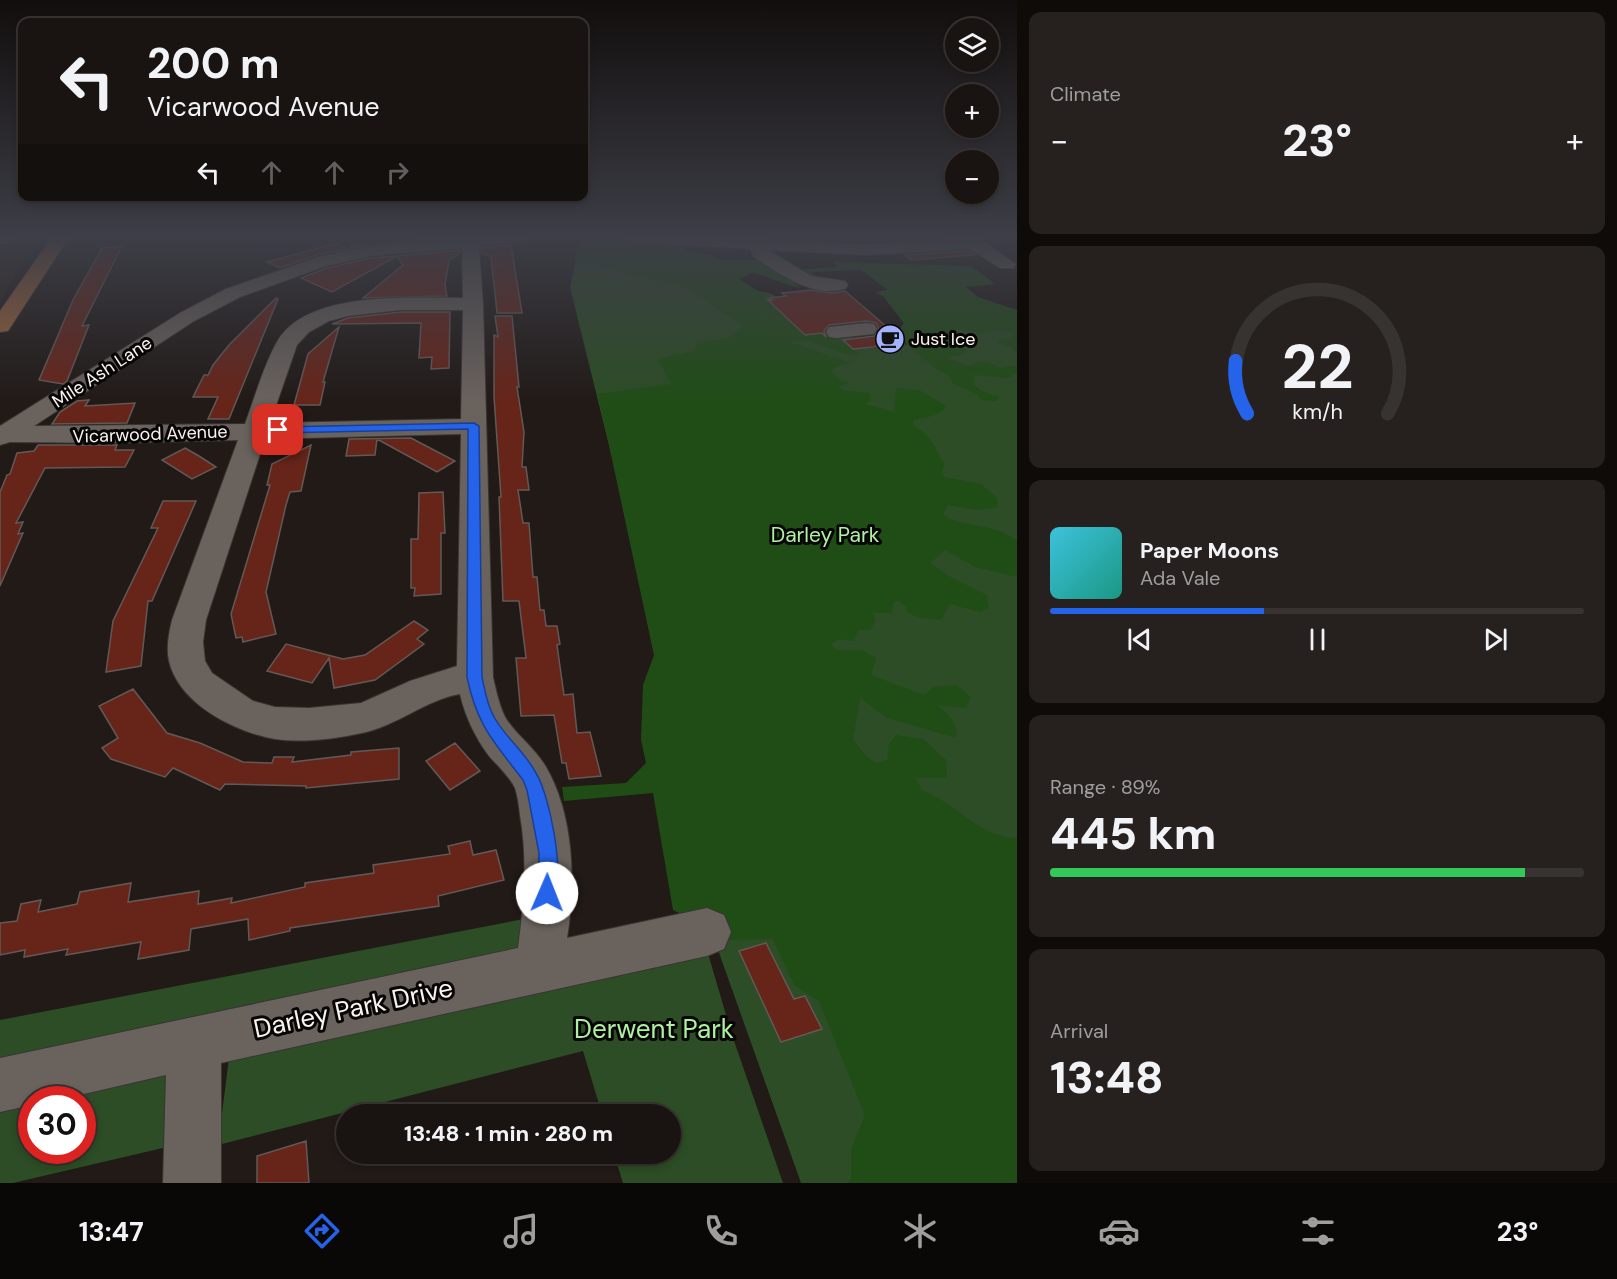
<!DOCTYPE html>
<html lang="en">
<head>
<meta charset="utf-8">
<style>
	:root { --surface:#191411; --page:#26211f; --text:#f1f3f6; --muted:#9f9e9f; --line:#373331; --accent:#2563eb }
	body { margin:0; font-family:"DM Sans",sans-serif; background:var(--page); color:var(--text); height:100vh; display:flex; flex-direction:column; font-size:22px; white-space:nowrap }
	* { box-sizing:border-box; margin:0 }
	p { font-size:20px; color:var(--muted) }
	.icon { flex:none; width:33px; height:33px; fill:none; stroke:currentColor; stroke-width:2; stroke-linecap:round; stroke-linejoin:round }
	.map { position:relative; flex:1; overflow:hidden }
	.sheet { display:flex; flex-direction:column; gap:12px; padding:12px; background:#0e0b09; width:600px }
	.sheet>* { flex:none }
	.top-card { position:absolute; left:18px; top:18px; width:570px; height:183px; border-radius:12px; box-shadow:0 3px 9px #0003,0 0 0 2px var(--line); background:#191411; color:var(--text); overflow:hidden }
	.controls { position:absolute; left:945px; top:18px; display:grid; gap:12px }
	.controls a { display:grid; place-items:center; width:54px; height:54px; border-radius:50%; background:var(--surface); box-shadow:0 3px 9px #0003,0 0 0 2px var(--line); font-size:30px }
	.speed { position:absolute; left:18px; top:1086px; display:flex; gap:12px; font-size:30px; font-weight:700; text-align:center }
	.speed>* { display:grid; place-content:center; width:78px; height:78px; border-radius:50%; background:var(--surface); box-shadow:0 3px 9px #0003,0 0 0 2px var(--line); line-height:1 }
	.speed .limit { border:9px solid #d22; background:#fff; color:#111 }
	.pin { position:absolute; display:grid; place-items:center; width:51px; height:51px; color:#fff; margin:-26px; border-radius:12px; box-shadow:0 3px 9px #0006 }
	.me { position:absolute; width:66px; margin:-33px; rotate:1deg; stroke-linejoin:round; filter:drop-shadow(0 0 4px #0008) }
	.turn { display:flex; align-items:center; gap:21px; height:126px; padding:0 30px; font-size:27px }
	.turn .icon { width:78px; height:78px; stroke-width:2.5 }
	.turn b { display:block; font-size:42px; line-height:51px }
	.lanes { display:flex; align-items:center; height:57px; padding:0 30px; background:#0003; justify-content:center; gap:30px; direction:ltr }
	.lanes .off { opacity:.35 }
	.big { font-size:45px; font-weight:800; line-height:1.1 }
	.sheet .card { flex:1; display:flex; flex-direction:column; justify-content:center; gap:9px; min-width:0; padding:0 21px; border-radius:12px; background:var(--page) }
	.sheet .dial { align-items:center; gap:0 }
	.dial svg { height:156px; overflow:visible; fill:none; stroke:var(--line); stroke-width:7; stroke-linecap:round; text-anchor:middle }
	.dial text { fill:var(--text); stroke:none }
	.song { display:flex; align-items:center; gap:18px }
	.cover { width:72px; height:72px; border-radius:9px; background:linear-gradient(135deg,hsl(190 70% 55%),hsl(170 70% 35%)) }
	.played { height:6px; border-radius:3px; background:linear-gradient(90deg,var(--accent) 40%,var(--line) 40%) }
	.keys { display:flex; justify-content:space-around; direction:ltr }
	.heat { display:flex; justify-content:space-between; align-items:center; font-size:33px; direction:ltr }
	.charge { height:9px; border-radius:4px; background:linear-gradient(90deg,#34c759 89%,var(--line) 0) }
	.trip { position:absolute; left:336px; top:1104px; width:345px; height:60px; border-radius:30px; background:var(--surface); box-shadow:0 3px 9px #0003,0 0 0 2px var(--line); font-weight:800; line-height:60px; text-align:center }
	.tab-bar { display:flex; height:96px; justify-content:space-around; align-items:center; background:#0a0807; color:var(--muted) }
	.tab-bar .icon { width:42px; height:42px }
	.tab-bar .selected { color:var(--accent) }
	.tab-bar b { font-size:27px; color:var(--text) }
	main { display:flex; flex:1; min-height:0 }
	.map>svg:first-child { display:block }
	.built { fill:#2e221b }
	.green { fill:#2c4d25; fill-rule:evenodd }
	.forest { fill:#204d16 }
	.building { fill:#67251a; stroke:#625957; stroke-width:1.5 }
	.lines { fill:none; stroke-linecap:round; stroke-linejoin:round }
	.minor-casing { stroke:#3a3633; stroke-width:2 }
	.major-casing { stroke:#3a3633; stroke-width:2 }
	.minor { fill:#6a625d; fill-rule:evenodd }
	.major { fill:#9f643b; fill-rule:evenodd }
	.route { fill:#2563eb; stroke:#184099; stroke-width:1.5 }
	.labels { text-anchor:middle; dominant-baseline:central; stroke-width:6; stroke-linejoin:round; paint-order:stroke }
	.far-poi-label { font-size:18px; fill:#f9f4f1; stroke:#080605; text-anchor:start }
	.far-street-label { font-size:18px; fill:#f9f4f1; stroke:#080605 }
	.park-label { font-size:21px; fill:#aef1a0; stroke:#080605 }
	.near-street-label { font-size:26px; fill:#f9f4f1; stroke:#080605 }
	.near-park-label { font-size:26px; fill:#aef1a0; stroke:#080605 }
</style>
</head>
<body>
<main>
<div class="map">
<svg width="1017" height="1183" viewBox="0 0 1017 1183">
	<rect width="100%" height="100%" fill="#211a17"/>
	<path class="built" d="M10,237h35l-29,34v3l-16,29v-60l6,-1z"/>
	<path class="green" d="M613,237l88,41 71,16 28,23 29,18 39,8 5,5 34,-3 -8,-14 5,-8 -20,-26 87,-5 7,5 39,15v871h-216l-88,-247 -94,-450 -49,-199 10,-49z
		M524,919l9,40 -533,106v-45z
		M705,943l26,89 52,151h-160l-9,-29h56v-40h-68l-19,-63 -365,94 14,-111z
		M156,1071l9,4 4,14 -2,58 -154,36h-13v-81zM32,1100h50v50h-50z"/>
	<path class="forest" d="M583,237l12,2 2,-2 96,5 2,4 -13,1 6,5 23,3 10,5h42l40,9 34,-2 -4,-5 138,4 24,18 -29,3 12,10 39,13v43l-8,-7 -11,-3 2,-5 10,2 4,-5 -2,-3 -18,-2c-13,8 -26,-2 -40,-1l3,6 -6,7 15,7 -1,5 -18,4 22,8c11,-7 20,-5 32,2l16,-3v7l-9,6 -33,-3 -2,9 9,7 16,6 -1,4 -16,-1 -4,-6 -23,-10 -5,-8 -14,-8 -28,-23 -8,-14 5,-8 -20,-26 -9,-5 13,-2 -27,-20 -50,2 7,7 -32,-3 15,12c-12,-2 -43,-15 -48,-15 -5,1 -10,4 -14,6l19,12 10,2 -3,5 9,7 36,17 17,16 20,-3 21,8 -18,3 10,9c-23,2 -48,-19 -70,-13l61,21 -17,4 -2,5 9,9 8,2 -10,3 3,4 27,3 2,8 -6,3 29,8 2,-24 25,3 25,15c-5,11 -22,11 -33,14v6c18,8 21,22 32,38l-3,7 2,6 37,7 16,14 1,9 -21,3 -29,-5 -5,10c23,13 55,9 74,26v36l-42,-10 -30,-17 -15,13 17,12 40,20 2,13 -9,4 -30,-8 -9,16 -21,-2 -14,-6v-5l-6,-6h-6l-2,12h-19l3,7 -6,10h-12l-4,11 -15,-2 -8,5 5,6h26l14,8 -5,17 53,20 10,-8 22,-2 15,12 -5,11 -29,-3c10,8 22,19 19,33l-69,-20 -27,-20 -7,41 13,17 10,7 11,-3 2,-16 7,-9 27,4 23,21 1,18h-31l6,12c34,13 59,48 95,48v51h-2l2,5v289h-169l3,-4v-30l14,-34 -46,-114 -25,-16 -21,-46 -41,1 -59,-30 -20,-117 -89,8 -2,-14 64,-4 20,-20 -5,-23 2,-55 11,-30 -56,-261 73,-10 -13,-25 35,-8 4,-7 34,-7 11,-11 -52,-37 -90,-23 -26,-9z"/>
	<path class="building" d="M359,237h85l-94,11z
		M337,243l10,6 -27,5 -40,14 -13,-6z
		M511,245l11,68h-25l-6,-57 -9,-2 -1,-6z
		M122,246l-40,80 7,-1 -22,56 -4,3 -24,-4 34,-80 29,-52z
		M460,250v3l-11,7 -4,25 2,11 -84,2 40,-33 -6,-9z
		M969,251l6,4 -63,5 -7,-5z
		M397,256l-65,36 -31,-14 26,-10 44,-10z
		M811,290l21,3 13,-2 50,43h-3l12,10 -51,5 -10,-9 31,-4 5,-6 -3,-7 -10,-2 -37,4 -5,6 2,6 -4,-4 -17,2 -37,-35h4l-2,-2 16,-2 -4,-3z
		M276,298l2,1 -49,120h-21l10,-22h-25l11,-22h4l5,-10 16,-20z
		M400,312h50l-1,56 -18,1 1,-12 -13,1 2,-35 -89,1 16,-6z
		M495,316h17l7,71h-2l7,45 -2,35h4l3,23h-11l5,33h6l4,54h4l3,33h4l2,16h11l3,18 -3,1 7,50 9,-1 4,39 13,-1 11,44 -32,3 -3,-16h-4l-8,-48 -33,1 -5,-58h10l-7,-57h-16l-4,-104h2l-7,-100v-62l4,2z
		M339,327l-16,55h2l-5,23h-26l14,-51z
		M89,400l-4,6 50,-3 -8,20 -75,1 8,-12 17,-11z
		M411,438l44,23 -18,11 -60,-33 -2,16 -29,1 3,-17z
		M38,445h79l-2,5h19l-9,17 -80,1 -29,55 7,-1 -5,12 5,-1 -23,53v-94l7,-17 3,-1 7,-21 17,-2z
		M311,445l-10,46 -11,1 -4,13 -20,87 10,42 -33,8 -1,-5 -6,1 -5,-24 39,-129h-3l5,-21z
		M185,448l14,8 17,11 -24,12 -30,-19z
		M443,492l2,41h-4v61l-27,2 1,-8h-4v-49h7l1,-46z
		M163,501h33l-44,100h-4l-7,65 -35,6 7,-51 45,-93h-7z
		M414,621l14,9 -11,9 7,5 -49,36 -41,8 -5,-30 -17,25 -45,-12 19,-27 57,15 22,-4z
		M133,689l34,44 33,10 43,19 29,1 2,-6h20l-2,5 59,-7v-3l48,-4v31l-93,9v-2l-81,-2 -5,6 -47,-22 -8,9 -54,-18 -9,-11 16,-10 -19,-32z
		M455,743l25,28 -30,19 -24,-29z
		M470,841l3,14 23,-5 8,30 -66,16 1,10 -149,22v3l-41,9 -1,-21 -57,10 -2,21 -51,9 3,-17 -75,13 2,-6 -44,8 1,-7 -25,5v-32l17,-2 4,-17 20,-4 -3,12 39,-8 3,-12 51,-9 -3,19 71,-11 -1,13 34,-6 -1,5 74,-16v-4l69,-10 -1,-8 77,-11 -2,-8z
		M766,943l28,56 11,-3 17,33 -41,13 -42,-91z
		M306,1141l3,42h-52v-27z"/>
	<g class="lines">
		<g class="minor-casing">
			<path id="minor" d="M0,237h15c-4,6 -8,8 -15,6z
				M463,237h63l-3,4 -44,5 4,58 10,373c3,13 6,28 12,40 11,18 30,31 41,50 28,48 30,117 21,171l140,-30 17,7 7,17 -7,17 -17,7 -486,107v120h-58l3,-108 -108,25h-26v5l-32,7v-54l518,-110c6,-45 10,-87 2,-133 -1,-8 -2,-18 -5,-27 -6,-12 -17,-22 -26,-32 -14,-19 -24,-40 -29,-62 -35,6 -63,32 -98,39 -27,6 -60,10 -87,6 -40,-7 -96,-35 -106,-78 -3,-14 0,-28 3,-41l66,-180 -123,3 -105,-1 -10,3v-19l180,-113 46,-24 95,-33 50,-10zM462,248l1,50c-51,0 -157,-8 -186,44 -14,25 -22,55 -32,82l-211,2 160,-105 46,-24 86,-31 45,-10zM400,310h63l-2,109 -191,4 27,-78 12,-13 20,-11 19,-5zM461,434l-4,232 -47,15 -49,22 -52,5 -34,-1 -22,-6 -41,-28 -7,-12 -2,-19 3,-22 59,-181z
				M627,237h96l144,8 111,-8 38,27 -2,4h-14l-30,-19 -103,6 -99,-5 43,26 34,5 3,4 -3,4c-34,9 -64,-15 -91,-32l-4,-8 -114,-7 -6,-1z
				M866,323l8,1 3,5 -3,5 -37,4 -8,-1 -3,-5 3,-5z"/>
		</g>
		<g class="major-casing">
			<path id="major" d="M52,237h17l-61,94 -8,1v-21z"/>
		</g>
		<use href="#minor" class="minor"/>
		<use href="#major" class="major"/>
	</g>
	<linearGradient id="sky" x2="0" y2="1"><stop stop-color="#120e0d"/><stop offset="0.59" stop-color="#3d3e47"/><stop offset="1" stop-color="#3d3e47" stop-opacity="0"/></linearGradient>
	<rect width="1017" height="402" fill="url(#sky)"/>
	<path class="route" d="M474,423l5,3 3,251c3,14 5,28 12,40 11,20 31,35 42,56 14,23 29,101 18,126l-7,3 -7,-3 -2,-6 1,-40 -12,-63 -4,-10c-29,-38 -46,-54 -56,-103l1,-248 -190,4 -6,-3 6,-3z"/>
	<defs>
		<g id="cafe-disc" transform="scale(1.5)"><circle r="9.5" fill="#a2b2fd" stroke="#080605"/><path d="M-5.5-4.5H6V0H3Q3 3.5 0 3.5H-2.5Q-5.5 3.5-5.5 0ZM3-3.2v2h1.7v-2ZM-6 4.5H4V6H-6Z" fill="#111"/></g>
	</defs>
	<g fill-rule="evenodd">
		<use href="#cafe-disc" x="890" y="339"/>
	</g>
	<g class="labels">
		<g class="far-poi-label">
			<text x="911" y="339">Just Ice</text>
		</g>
		<g class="far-street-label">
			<text transform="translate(102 372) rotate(-33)">Mile Ash Lane</text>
			<text transform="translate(150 434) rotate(-2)">Vicarwood Avenue</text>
		</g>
		<g class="park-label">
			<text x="825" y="535">Darley Park</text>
		</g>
		<g class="near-street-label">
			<text transform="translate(353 1008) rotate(-12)">Darley Park Drive</text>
		</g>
		<g class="near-park-label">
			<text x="654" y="1029">Derwent Park</text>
		</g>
	</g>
</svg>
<div class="controls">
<a><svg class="icon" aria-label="layers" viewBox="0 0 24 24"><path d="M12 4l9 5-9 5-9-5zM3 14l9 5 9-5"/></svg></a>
<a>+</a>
<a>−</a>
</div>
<div class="speed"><div class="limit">30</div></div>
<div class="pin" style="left:278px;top:430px;background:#d93025"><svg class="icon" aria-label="arrive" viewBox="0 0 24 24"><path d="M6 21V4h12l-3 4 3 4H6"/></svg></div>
<svg class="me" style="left:547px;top:893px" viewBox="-20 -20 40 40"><circle r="19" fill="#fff"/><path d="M0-13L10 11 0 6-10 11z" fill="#2563eb"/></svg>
<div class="trip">13:48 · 1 min · 280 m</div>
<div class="top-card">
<div class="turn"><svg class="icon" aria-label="left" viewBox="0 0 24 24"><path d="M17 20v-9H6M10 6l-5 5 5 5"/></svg><div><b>200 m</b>Vicarwood Avenue</div></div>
<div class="lanes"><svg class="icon" aria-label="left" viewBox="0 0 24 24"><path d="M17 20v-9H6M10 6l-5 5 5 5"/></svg><svg class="icon off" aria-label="ahead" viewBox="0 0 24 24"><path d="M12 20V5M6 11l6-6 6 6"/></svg><svg class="icon off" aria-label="ahead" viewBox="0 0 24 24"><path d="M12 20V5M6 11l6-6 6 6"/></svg><svg class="icon off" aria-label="right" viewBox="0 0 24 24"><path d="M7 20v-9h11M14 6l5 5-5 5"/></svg></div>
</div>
</div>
<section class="sheet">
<div class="card"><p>Climate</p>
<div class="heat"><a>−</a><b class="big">23°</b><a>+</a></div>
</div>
<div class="card dial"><svg viewBox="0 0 100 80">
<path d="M14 69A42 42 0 1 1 86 69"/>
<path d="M14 69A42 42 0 0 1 8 42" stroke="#2563eb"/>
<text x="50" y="56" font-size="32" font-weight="700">22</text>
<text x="50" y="72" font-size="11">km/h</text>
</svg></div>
<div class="card">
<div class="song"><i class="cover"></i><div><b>Paper Moons</b><p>Ada Vale</p></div></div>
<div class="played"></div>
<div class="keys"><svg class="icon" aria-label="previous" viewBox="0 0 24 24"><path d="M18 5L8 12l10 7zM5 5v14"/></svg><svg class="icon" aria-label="pause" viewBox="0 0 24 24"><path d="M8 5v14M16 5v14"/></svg><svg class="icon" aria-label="next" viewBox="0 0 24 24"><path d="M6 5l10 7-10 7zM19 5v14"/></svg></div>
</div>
<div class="card"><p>Range · 89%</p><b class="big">445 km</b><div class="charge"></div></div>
<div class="card"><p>Arrival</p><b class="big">13:48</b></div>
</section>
</main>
<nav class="tab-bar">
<b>13:47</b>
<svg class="icon selected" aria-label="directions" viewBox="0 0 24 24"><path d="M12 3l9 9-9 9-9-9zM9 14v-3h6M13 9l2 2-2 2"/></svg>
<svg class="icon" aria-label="music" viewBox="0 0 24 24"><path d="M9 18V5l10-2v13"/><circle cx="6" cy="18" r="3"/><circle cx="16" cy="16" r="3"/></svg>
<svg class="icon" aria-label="phone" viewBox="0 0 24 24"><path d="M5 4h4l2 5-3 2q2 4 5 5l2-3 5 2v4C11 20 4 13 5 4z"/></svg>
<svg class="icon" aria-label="climate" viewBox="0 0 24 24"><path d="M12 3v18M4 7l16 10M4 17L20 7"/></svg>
<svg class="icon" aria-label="car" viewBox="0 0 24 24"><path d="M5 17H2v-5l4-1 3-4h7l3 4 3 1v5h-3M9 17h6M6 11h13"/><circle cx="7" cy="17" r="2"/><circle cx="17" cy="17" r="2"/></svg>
<svg class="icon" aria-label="filters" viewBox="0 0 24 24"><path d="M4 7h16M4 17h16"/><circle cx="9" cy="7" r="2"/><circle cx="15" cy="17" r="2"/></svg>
<b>23°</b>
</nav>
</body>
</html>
